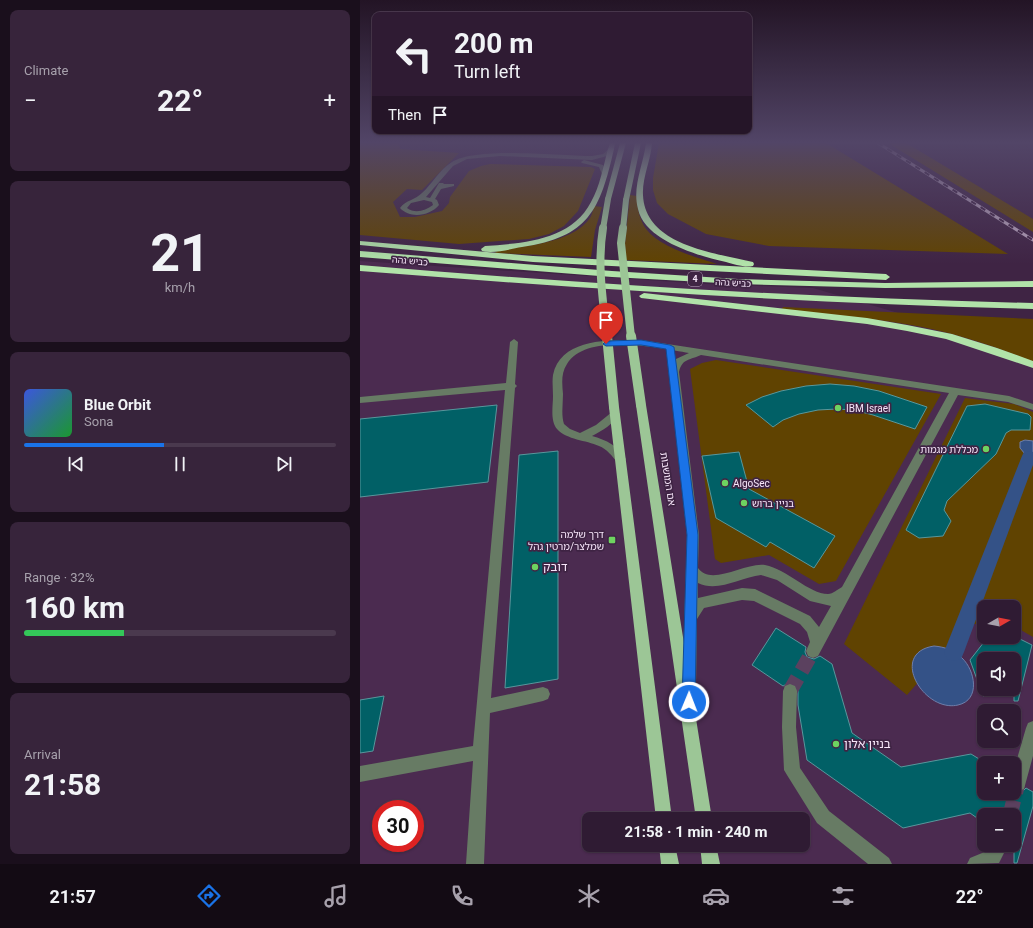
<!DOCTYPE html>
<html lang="en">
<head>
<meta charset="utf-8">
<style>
	:root { --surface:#2f1b33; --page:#37243b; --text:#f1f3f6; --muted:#a7a1ac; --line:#4a394e; --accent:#1a73e8 }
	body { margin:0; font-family:Roboto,"Noto Sans Hebrew",sans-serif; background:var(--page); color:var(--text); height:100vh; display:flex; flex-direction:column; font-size:15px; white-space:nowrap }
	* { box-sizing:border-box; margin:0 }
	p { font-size:13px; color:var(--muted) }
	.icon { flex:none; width:22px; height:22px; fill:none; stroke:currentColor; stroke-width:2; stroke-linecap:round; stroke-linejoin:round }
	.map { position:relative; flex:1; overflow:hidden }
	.sheet { display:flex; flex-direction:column; gap:10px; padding:10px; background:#1a0f1c; width:360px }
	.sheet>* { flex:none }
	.guide { position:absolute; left:12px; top:12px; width:380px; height:122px; border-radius:8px; box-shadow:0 1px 3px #0004,0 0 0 1px var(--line); background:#2f1b33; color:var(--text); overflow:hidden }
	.needle { width:26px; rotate:81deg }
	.fabs { position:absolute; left:617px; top:600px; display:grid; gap:8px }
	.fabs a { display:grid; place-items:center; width:44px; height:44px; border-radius:8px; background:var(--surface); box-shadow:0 1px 3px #0004,0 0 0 1px var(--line); font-size:20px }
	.speed { position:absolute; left:12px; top:800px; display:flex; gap:8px; font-size:20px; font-weight:700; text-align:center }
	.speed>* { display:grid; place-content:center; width:52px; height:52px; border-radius:50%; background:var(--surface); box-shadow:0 1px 3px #0004,0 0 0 1px var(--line); line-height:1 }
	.speed .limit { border:6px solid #d22; background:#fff; color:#111 }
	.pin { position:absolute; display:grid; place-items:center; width:34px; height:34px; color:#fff; margin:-41px -17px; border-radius:50% 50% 50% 0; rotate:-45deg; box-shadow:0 0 4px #0007 }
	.pin .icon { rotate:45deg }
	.me { position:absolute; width:44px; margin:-22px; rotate:1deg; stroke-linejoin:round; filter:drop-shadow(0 0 3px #0008) }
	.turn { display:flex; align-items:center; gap:14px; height:84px; padding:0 16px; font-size:18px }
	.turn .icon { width:52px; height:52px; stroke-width:2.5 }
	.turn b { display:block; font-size:28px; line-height:34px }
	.then { display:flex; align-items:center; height:38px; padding:0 16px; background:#0003; gap:8px; font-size:15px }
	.big { font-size:30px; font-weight:700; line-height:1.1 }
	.sheet .tile { flex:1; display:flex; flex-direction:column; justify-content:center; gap:6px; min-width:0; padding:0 14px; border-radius:8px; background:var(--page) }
	.sheet .dial { align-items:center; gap:0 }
	.dial b { font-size:52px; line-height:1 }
	.song { display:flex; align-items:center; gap:12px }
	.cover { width:48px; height:48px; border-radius:6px; background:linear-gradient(135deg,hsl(230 70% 55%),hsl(130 70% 35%)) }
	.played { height:4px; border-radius:2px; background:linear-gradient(90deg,var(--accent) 45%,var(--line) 45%) }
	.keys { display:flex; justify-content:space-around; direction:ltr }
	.heat { display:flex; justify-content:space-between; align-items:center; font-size:22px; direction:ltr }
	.charge { height:6px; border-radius:3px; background:linear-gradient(90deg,#34c759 32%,var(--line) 0) }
	.trip { position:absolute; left:222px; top:812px; width:228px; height:40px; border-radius:8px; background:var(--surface); box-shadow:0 1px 3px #0004,0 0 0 1px var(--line); font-weight:700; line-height:40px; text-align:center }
	.menu { display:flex; height:64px; justify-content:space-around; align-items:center; background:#130b14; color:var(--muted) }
	.menu .icon { width:28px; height:28px }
	.menu .active { color:var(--accent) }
	.menu b { font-size:18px; color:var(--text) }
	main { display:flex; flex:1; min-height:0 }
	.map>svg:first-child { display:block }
	.built { fill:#4b2b50; fill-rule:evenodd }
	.green { fill:#604301 }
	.water { fill:#345287; stroke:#6e7eaa }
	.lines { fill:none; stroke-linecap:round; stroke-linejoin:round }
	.canal { fill:#345287; fill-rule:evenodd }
	.building { fill:#016066; stroke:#58979c }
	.minor-tunnel { stroke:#5b415f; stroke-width:15; stroke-dasharray:15 8; stroke-linecap:butt }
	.minor { fill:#677b64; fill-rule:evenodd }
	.major { fill:#9cc696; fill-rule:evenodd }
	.highway { fill:#b1e3a9; fill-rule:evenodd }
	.rail-casing { stroke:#b6a2ba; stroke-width:3 }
	.rail { stroke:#3f2444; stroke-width:2; stroke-dasharray:5.5; stroke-linecap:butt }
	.major-bridge-far2 { stroke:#9cc696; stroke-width:6 }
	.major-bridge-far1 { stroke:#9cc696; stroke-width:8 }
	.major-bridge { stroke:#9cc696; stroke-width:10 }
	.route { fill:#1a73e8; stroke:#114b97 }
	.poi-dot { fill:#6ed360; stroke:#3f2444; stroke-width:1.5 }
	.labels { text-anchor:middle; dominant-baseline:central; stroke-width:3.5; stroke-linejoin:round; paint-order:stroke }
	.far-street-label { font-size:9px; fill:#f7e6fa; stroke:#3f2444 }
	.shield { fill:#3f2444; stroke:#c0acc3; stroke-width:1 }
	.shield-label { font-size:9px; font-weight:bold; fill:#f7e6fa }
	.poi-label { font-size:10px; fill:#f7e6fa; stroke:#3f2444; text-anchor:start }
	.street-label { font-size:10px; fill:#f7e6fa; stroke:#3f2444 }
	.near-poi-label { font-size:12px; fill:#f7e6fa; stroke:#3f2444; text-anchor:start }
</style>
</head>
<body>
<main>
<section class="sheet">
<div class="tile"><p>Climate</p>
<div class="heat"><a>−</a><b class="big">22°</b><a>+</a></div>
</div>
<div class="tile dial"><b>21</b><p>km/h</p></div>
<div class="tile">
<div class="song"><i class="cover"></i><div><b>Blue Orbit</b><p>Sona</p></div></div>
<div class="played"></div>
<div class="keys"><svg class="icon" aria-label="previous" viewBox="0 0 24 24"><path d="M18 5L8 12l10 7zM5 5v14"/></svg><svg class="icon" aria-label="pause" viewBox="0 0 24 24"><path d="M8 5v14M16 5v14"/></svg><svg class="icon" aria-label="next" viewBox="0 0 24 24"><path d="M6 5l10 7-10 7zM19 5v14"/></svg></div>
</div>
<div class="tile"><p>Range · 32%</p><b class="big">160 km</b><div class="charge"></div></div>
<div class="tile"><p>Arrival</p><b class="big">21:58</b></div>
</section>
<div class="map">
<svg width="673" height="864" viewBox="0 0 673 864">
	<rect width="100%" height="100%" fill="#3f2444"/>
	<path class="built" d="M0,261l346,23 107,4 123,36 97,31v509h-673zM624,607h30v30h-30zM624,659h30v30h-30zM624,711h30v30h-30zM624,763h30v30h-30zM21,809h34v34h-34zM624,815h30v30h-30zM229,819h214v26h-214z"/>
	<path class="green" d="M0,143h39l1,6 59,4 -37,37 -15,-1 -14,13 7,15h15l27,-6 7,-8 1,-6 19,-26 12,-5 9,-2 101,3 4,2 -17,42 -14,15 -15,8 -20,5 -70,5 -99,-9z
		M299,143h167l182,111 -239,-8 -63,-12 -38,-20 -11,-11 -4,-13v-12z
		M528,143h18l127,76v13z
		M270,195l7,1c0,11 2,21 7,30 13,21 52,31 73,38l-91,-4 -1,-16z
		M234,206l8,1 -7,23 -4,27 -96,-4 4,-4c26,-2 75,-7 91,-31 2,-3 3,-8 4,-12z
		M423,307l250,12v43c-40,-17 -84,-31 -128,-38 -41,-7 -82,-10 -124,-14z
		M356,360l225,34 -105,187 -17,3 -50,-29 -48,8 -6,-4 -25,-190 12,-6z
		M605,398l49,6 19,8v225l-19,-11v-19h-30v17h-15l-62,71 -63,-51z"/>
	<path class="water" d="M665,440l8,1v16l-8,-3 -5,-6v-6z
		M574,646c11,1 20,4 28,12 13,12 19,42 -4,47 -34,8 -70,-52 -24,-59z"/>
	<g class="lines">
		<path class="canal" d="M669,451l4,1v13l-69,187 -3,7 -7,2 -7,-2 -3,-7 78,-196 2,-4z"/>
	</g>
	<path class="building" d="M470,384l24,2 25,5 48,16 -12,22 -42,-14 -19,-5 -17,-1 -19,1 -19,4 -16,6 -10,7 -27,-22 16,-8 19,-6 25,-5z
		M625,404l43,10 3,3 -1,13h-19l-5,3 -10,21 -49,47 -3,9 7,11 -8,15 -24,2 -13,-8 61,-124z
		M137,405l-9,77 -128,15v-78z
		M198,451v228l-53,9 14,-233z
		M379,452l10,37 86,47 -21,32 -44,-26 -4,5 -50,-29 -14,-62z
		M416,628l30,19 -1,5 2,5 7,2 6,-3 12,8 20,69 49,34 70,-13 13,8v31h30v-2l4,1 6,-2 2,-2 7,4v14l-16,57h-3v-48h-30v8l-14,-10 -67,15 -96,-68 -9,-55v-14l-2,-6 -7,-2 -6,3 -31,-21z
		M628,637h28l16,8 -14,56h-4v-42h-30v37h-1l-13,-36z
		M24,696l-11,55 -13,2v-53z"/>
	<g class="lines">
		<path class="minor-tunnel" d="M430,691l23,-40
			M650,815l8,-32"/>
		<path class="minor" d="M251,147l3,2 -7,7 -15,4 -92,-4 -33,3 -14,7 -27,31 4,1 9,-15h4l1,1h10v2l-13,3 -6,10 2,1 2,5c-9,11 -29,14 -39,3 6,-8 15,-8 22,-15 11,-10 17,-23 30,-31 25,-16 108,-6 140,-6l11,-2zM64,200l8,2 1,3c-8,6 -18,9 -26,3l4,-5z
			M224,160l19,5 4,8 -5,1 -3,-7 -17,-4 -1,-1z
			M154,339l4,3 -3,42 2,2 -2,2 -24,310 52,-11 5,2 2,5 -2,5 -5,2 -53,12 -6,151h-18l7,-103 -113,21v-16l113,-20 32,-356 -145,13v-6l146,-14 4,-41z
			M270,340h11l368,56 24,8v6l-25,-8 -50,-7 -140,261 -5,2 -5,-2 -2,-5 4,-9 -3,-10 -7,-8 -46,-23 -12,-1 -38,8 -7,11 -1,69 -2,5 -5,2 -5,-2 -2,-5 5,-153 -18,-163 7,-13 13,-6c-31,-5 -102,-21 -122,11 -6,9 -5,19 -4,30 0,10 -2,20 1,30l6,5 10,4 16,-8 16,-13h6l2,2c-7,10 -18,17 -28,22 14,4 27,10 34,23l-1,3h-8c-5,-6 -10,-13 -18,-16 -13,-6 -32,-6 -42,-17 -7,-9 -4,-22 -4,-33 0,-7 -1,-14 0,-21 7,-34 49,-35 77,-35zM341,355l248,38 -107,194c-4,2 -9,7 -14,7 -19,0 -41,-25 -63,-29 -20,-3 -54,22 -67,3l1,-33 -20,-163c3,-14 12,-12 22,-17zM401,575l16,5 33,21 21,5 -12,21 -9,-11 -55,-27 -13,-1 -44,10v-15c20,10 43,-6 63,-8z
			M430,684l5,2 2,5 -1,36 4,41 29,43 60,47 3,6h-24l-51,-41 -30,-48 -3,-5 -2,-43 1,-36 2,-5z
			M673,721v35l-9,33 -6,2 -4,-2v-20l12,-41 2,-5z
			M631,845h17l-9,18 -32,1 3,-6 17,-7z"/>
		<path class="major" d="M250,143h5l-1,6 -3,2 -3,-2z
			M260,143h6l-15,56 -3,2 -3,-2z
			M275,143h6l-12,57 -3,2 -3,-2z
			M281,402l5,3 66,414h-16l-60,-414z
			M254,404l5,3 53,412h-16l-47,-412z
			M299,845h16l4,19h-18z
			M340,845h16l4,19h-18z"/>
		<path class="highway" d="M286,143h6c-1,17 -10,35 -9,52 2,51 73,58 110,67l1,2 -1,2c-8,2 -19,-2 -27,-4 -27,-6 -81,-21 -88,-53 -6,-22 5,-43 8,-66z
			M251,147l3,2c-14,61 -25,88 -92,98 -12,2 -28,7 -40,4l-1,-2 4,-3c38,-3 86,-5 106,-44 9,-16 12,-35 17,-53z
			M0,241l173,15 353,18 4,3 -4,3 -353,-18 -173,-17z
			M0,251l252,20 126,8 147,4 148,-2v6l-148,1 -147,-4 -126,-7 -252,-20z
			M0,265c224,19 448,33 673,38v6c-225,-6 -449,-20 -673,-38z
			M284,293l223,25 40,7 45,9 45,14 36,13v7l-87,-29 -39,-8 -40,-7 -226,-26 -2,-2z"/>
		<g class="rail-casing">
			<path id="rail" d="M518,143l155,97"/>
		</g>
		<use href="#rail" class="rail"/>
		<path class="major-bridge-far2" d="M243,229l5,-30
			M263,229l3,-29"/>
		<path class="major-bridge-far1" d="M243,228c-6,36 0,73 4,109
			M263,228l-2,15 10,94"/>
		<path class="major-bridge" d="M247,336l7,71
			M271,336l10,69"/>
	</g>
	<linearGradient id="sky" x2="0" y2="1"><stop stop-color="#231425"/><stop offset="0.54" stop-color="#524567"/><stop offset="1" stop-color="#524567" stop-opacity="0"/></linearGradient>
	<rect width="673" height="264" fill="url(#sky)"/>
	<path class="route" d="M281,340l29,5 4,2 24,188 -3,167 -2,5 -4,2 -5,-2 -2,-5 5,-167 -21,-186 -25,-4 -35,1 -3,-2 3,-3z"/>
	<g class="poi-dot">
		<circle cx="478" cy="408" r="4"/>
		<circle cx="626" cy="449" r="4"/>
		<circle cx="365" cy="483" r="4"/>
		<circle cx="384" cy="503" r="4"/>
		<rect x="248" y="536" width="8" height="8" rx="2"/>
		<circle cx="175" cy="567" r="4"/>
		<circle cx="476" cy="744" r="4"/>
	</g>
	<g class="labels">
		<g class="far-street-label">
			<text transform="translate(50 261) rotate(5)">כביש גהה</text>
			<text transform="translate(373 283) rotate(3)">כביש גהה</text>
		</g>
		<rect class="shield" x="328" y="272" width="14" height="14" rx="3"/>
		<g class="shield-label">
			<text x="335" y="279">4</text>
		</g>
		<g class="poi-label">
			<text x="486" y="408">IBM Israel</text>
			<text x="618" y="449" text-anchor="end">מכללת מגמות</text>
			<text x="373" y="483">AlgoSec</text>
			<text x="392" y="503">בניין ברוש</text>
			<text x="244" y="534" text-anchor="end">דרך שלמה<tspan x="244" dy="12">שמלצר/מרטין גהל</tspan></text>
		</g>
		<g class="street-label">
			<text transform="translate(308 479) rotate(81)">אם המושבות</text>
		</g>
		<g class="near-poi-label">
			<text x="183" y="567">דובק</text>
			<text x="484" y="744">בניין אלון</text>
		</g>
	</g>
</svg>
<div class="fabs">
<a><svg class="needle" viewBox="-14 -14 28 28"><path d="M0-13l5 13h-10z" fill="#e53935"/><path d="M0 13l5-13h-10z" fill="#a7a1ac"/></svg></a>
<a><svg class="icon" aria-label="sound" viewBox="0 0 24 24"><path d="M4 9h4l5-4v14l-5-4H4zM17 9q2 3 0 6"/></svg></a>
<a><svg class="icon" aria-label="search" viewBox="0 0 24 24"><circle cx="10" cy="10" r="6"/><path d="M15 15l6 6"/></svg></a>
<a>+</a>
<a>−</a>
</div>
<div class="speed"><div class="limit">30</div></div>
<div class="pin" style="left:246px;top:344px;background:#d93025"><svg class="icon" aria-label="arrive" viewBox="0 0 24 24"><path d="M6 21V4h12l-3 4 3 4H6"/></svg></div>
<svg class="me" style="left:329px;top:702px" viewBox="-20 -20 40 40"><circle r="17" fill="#1a73e8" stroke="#fff" stroke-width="3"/><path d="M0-11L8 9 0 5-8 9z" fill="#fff"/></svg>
<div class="trip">21:58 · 1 min · 240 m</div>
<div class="guide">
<div class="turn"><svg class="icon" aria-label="left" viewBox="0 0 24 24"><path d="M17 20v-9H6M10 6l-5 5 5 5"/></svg><div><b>200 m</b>Turn left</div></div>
<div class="then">Then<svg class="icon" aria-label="arrive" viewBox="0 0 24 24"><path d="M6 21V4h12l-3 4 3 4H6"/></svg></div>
</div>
</div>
</main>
<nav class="menu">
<b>21:57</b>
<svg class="icon active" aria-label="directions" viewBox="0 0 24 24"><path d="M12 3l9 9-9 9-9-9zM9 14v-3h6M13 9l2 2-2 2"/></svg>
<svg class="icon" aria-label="music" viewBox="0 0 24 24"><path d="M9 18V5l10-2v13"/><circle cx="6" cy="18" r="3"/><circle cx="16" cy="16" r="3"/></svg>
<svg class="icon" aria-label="phone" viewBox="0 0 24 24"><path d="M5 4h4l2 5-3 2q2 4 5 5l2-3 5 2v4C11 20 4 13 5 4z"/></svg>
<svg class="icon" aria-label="climate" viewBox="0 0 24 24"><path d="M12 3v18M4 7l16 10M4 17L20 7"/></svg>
<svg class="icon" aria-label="car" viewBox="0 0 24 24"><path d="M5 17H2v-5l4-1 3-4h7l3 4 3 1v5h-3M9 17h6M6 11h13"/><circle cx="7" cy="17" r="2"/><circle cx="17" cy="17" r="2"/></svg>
<svg class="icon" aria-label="filters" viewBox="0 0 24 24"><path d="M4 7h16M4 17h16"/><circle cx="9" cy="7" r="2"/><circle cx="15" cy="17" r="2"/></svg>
<b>22°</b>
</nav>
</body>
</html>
